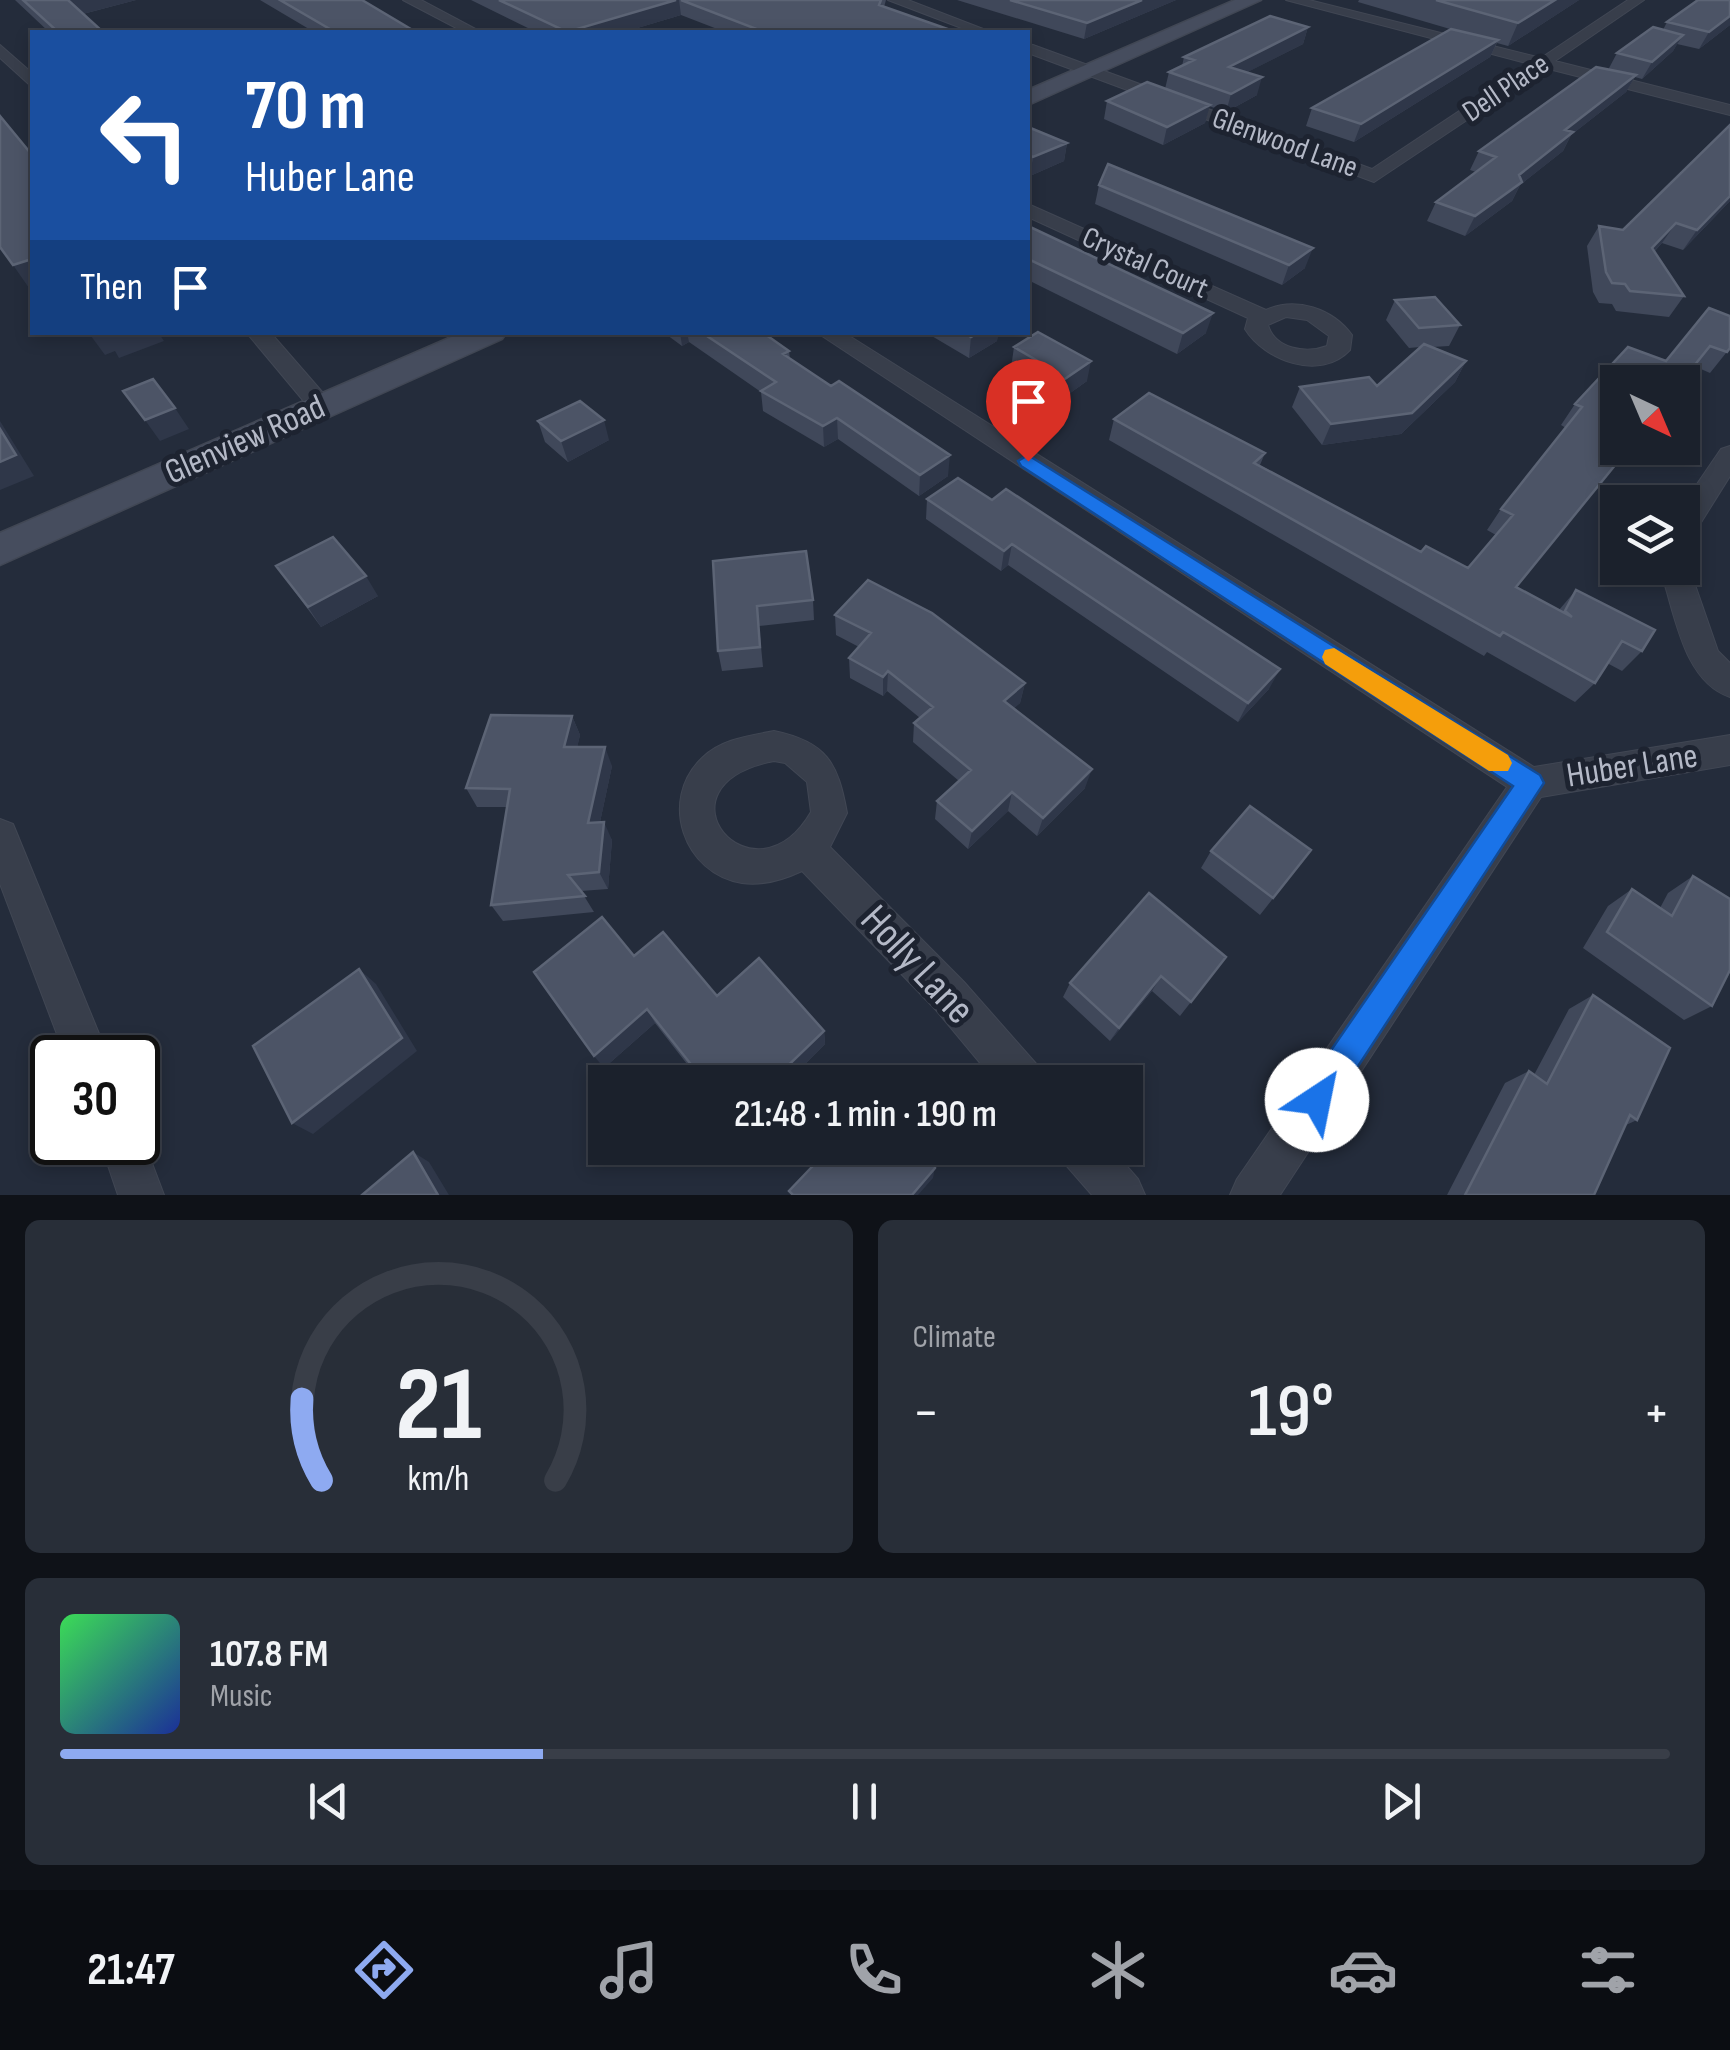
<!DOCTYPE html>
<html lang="en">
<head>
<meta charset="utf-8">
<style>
	:root { --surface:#1b212c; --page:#282e38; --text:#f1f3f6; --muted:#a0a3a9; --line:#393e48; --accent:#8eaaf1 }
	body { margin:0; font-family:"Sofia Sans Condensed",sans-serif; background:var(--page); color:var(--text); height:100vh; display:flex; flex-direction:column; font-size:38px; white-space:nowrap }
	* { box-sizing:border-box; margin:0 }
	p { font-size:32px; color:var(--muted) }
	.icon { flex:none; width:55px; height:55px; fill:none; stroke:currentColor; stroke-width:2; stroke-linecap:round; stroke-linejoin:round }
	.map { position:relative; height:1195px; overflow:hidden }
	.panel { display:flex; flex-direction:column; gap:25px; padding:25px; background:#0f1218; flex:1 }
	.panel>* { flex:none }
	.hud { position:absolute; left:30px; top:30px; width:1000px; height:305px; border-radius:0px; box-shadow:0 5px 15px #0003,0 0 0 2px var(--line); background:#1a4fa0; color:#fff; overflow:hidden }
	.needle { width:65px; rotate:136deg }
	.fabs { position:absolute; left:1600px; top:365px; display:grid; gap:20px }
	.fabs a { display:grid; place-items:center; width:100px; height:100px; border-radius:0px; background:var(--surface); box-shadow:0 5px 15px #0003,0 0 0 2px var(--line); font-size:50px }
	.speed { position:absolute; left:30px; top:1035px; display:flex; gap:20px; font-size:50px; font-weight:700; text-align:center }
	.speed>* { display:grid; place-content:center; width:130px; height:130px; border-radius:50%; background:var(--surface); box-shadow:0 5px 15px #0003,0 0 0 2px var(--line); line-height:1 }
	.speed .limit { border:5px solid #111; border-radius:15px; background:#fff; color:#111 }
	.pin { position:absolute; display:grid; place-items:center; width:85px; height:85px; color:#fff; margin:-102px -42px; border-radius:50% 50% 50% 0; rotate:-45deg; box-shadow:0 0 10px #0007 }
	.pin .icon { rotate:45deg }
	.me { position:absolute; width:110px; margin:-55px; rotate:34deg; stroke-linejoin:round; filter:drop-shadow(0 0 8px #0008) }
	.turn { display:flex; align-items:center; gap:35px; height:210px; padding:0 50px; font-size:45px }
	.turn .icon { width:130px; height:130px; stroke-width:2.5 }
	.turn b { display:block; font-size:70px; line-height:85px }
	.then { display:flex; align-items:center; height:95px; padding:0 50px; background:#0003; gap:20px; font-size:38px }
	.big { font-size:75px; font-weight:600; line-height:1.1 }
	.panel .card { flex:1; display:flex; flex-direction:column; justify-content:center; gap:15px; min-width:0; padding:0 35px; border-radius:15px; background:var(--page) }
	.panel .dial { align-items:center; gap:0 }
	.dial svg { height:260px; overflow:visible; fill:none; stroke:var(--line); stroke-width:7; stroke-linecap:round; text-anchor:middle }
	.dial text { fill:var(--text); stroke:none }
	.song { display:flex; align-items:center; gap:30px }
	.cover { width:120px; height:120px; border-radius:15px; background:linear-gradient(135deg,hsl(130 70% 55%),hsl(230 70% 35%)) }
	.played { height:10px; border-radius:5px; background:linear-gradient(90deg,var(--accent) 30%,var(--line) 30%) }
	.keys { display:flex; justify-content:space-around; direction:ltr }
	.heat { display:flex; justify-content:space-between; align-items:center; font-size:55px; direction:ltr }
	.panel .tiles { flex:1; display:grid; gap:25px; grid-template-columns:1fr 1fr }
	.card:last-child { grid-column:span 2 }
	.trip { position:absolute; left:588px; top:1065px; width:555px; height:100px; border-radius:0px; background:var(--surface); box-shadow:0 5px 15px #0003,0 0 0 2px var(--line); font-weight:600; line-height:100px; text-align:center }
	.tabs { display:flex; height:160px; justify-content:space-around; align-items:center; background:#0b0d12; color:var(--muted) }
	.tabs .icon { width:70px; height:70px }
	.tabs .current { color:var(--accent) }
	.tabs b { font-size:45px; color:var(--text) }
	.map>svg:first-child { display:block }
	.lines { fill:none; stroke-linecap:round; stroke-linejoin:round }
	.street-casing { stroke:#414754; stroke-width:2 }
	.secondary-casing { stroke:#414754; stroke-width:3 }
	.street { fill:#383e4b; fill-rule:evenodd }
	.secondary { fill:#464d5e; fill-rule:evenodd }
	.wall { fill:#40485a }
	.shaded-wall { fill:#2f3749 }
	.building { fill:#4c5466; stroke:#5c6475; stroke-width:2.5 }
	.route { fill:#1a73e8; stroke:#114b97; stroke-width:2.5 }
	.slow { fill:#f59e0b }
	.labels { text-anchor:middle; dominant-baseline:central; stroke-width:10; stroke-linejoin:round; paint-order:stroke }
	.far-street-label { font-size:30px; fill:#b4b9c7; stroke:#1d2330 }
	.street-label { font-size:35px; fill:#b4b9c7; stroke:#1d2330 }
	.near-street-label { font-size:42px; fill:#b4b9c7; stroke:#1d2330 }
</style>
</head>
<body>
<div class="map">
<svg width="1730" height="1195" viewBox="0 0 1730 1195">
	<rect width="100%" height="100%" fill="#242c3b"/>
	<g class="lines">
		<g class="street-casing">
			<path id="street" d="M403,0h18l60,32h-17z
				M888,0h20l83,32h-19z
				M1286,0h23l232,58 87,-58h16l-89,61 175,44v10l-185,-47 -171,114 -346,-129v-9l5,1 339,124 158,-105z
				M0,45l32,28v14l-32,-29z
				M1028,204l238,106c30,-14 67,-1 86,25l-2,15c-30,32 -86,10 -105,-21l3,-11 -220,-101zM1286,317l21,3 22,16 -2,10c-21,8 -52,3 -59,-21z
				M246,332h24l60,69 3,5 -3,5h-18z
				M816,332h27l691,435 196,-32v30l-189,32 -261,398h-50l7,-16 270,-392z
				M1730,446v30l-30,48 -8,29 -10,3v-50l39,-57z
				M1682,558l13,10 -2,11 25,72 12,12v34c-45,-15 -54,-78 -67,-118l3,-11h16z
				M774,731c53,11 64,32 73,82l-17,34 134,135 75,85 6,15h-49l-60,-72 -134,-139c-17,8 -40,15 -60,12 -58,-9 -84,-83 -40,-125 19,-19 47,-22 72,-27zM774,761l11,2 22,19 4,30c-57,98 -164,-26 -37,-51z
				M0,819l13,5 96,234h-43l-66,-174z
				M138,1126l26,69h-46l-18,-53h38z
				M1058,1148h53l27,31 7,16h-53l-27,-31z"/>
		</g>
		<g class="secondary-casing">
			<path id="secondary" d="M1235,0h26l-233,105v-15z
				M463,332h44l-5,7 -502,226v-32z"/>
		</g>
		<use href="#street" class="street"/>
		<use href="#secondary" class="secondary"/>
	</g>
	<path class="wall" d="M15,0h121l-53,14 20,18h-54z
		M260,0h102l53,32h-101z
		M471,0h415l-2,7 72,25h-231l-44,-17 -57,17h-88z
		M957,0h219l-92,39z
		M1359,0h220l-71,46 -11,-3 -7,14 -136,85 -48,-16 6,-18 138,-79 -92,-27z
		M1730,0v25l-31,24 -22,-5 -4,7 -31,28 -7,-2 -9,15 -55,43 -8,16 -43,34 -8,16 -47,35 -38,-15 9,-19 40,-30 -6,-2 9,-19 129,-81 9,-17 46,-23 4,-8z
		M1308,27l-5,17 -56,28 10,23 -31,17 -17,-6 -4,17 -42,22 -59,-26 3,-18 58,-12 4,-17 13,-6 2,-9z
		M1730,125v76l-47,49 -21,-7 -8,9 30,44 -15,21 -53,-6 -4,-7 -13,-1 -6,-11 -6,-46 12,-20 24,4z
		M1028,127l39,16 -3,18 -34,15 -2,-1z
		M1099,185l206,83 -23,17 -187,-81z
		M1028,226l178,107 -29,21 -149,-74z
		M1395,300l65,25 -11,21 -17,1 34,14 -11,21 -54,52 -79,11 -30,-38 8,-20 77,-1 43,-39 -11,1 -23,-28z
		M1709,308l21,40 -20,25 -16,-7 -177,221 42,23 17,-20 66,61 -20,20 -15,-8 -12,20 -20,19 -88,-50 -3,4 -375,-216 5,-21 151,34 -5,12 161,87 47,16 28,-33 -9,-5 14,-21 65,-81 -5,-3 14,-21 91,-43z
		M663,332h99l27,19 1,8 158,117 -29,20 -81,-57 -14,8 -61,-36 -2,-19 -72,-50 -7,4z
		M925,332h73l-1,9 -28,17z
		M1014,347l73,34 -35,25 -31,-18 2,-13 -12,-7z
		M538,421l71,19 -41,22 -23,-20z
		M958,478l311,211 -31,33 -230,-157 -7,6 -75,-52 1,-20z
		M713,561l100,39 1,20 -55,6 4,41 -41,4 -4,-20z
		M276,566l102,30 -57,31z
		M835,615l190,68 -5,20 -6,5 71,80 -48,48 -29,-25 -40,38 -33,-30 2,-18 22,-20 -46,-39 1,-19 6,-5 -33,-27 -4,5 -33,-18 -1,-20 10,-11 -23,-12z
		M572,716l8,19 -3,12 35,19 -12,56 12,18 -4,49 -27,2 13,21 -91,9 -12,-16 16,-98h-30l-11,-19z
		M1311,850l-51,65 -59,-47 10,-17z
		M1693,876l19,130 -28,14 -101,-72 25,-42 24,-17 28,19 8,-15z
		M634,956l83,40 107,35 1,13 -38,38h-86l-46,-59 -51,45z
		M1226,957l-46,59 -28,-25 -42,50 -47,-44 7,-14z
		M1593,995l44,125 -11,5 -32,70h-147l58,-112 24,-12 5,4 35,-66z"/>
	<path class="shaded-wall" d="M67,0h69l-61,16z
		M676,0h3l2,15 -57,17h-57z
		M1142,0h34l-92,39 3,-16z
		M1555,0h24l-71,46 10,-23z
		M1730,16v9l-31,24 10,-17z
		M1308,27l-5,17 -79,40 5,-17z
		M1683,35l-10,16 -31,28 10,-17z
		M1498,40l-8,17 -136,85 7,-18z
		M1636,75l-10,17 -55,43 -8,16 -43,34 -8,16 -47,35 10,-20 90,-86z
		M1262,77l-5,18 -31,17 5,-18z
		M1210,105l-5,18 -42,22 4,-18z
		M1067,143l-3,18 -34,15 3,-19z
		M1730,196v5l-47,49 14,-20z
		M1676,223l-14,20 -24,25 14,-20z
		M1313,248l-8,20 -23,17 7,-20z
		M32,259v27l-3,2 -16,-23z
		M1213,313l-7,20 -29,21 6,-21z
		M88,332h70l6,9 -45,17 -4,-7 -10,4z
		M680,332h7l2,10 -7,4z
		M979,332h19l-1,9 -28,17 2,-21z
		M1091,361l-4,20 -35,25 4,-21z
		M1466,361l-11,21 -54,52 -79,11 9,-21z
		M175,408l14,21 -29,12 -15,-21z
		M837,418l1,21 -14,8 -1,-21z
		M604,420l5,20 -41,22 -7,-21z
		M0,421l34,55 -34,14z
		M950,455l-2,21 -29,20 1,-21z
		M1012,544l-4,21 -7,6 3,-20z
		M366,576l12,20 -57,31 -13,-20z
		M1280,669l-11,20 -31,33 10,-19z
		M888,671l-1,20 -4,5v-19z
		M1025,683l-5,20 -19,17 3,-19z
		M572,716l8,19 -7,31 -9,-19z
		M605,747l7,19 -16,75 -8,-18z
		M1092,769l-7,19 -48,48 6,-18z
		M1012,792l-4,19 -40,38 4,-18z
		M604,822l8,18 -4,49 -9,-17z
		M359,969l17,15 41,67 -104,83 -21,-11z
		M1161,976l-9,15 -42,50 9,-13z
		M647,1009l8,14 -51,45 -10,-12z
		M824,1031l1,13 -38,38h-16z
		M413,1152l16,10 20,33h-11z
		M935,1168l-2,10 -15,17h-6z"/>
	<path class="building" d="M23,0h45l35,32h-45z
		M280,0h82l52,31 -3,1h1h-77z
		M499,0h177l-109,32z
		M681,0h200l-2,5 77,27h-217l15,-4z
		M1010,0h132l-55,23z
		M1436,0h119l-37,23z
		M1698,0h32v16l-21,16 -42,-10z
		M1270,16l38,11 -79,40 33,10 -31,17 -62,-22 25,-12 -10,-3z
		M1653,27l30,8 -31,27 -35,-9z
		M1451,29l47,11 -137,84 -49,-16z
		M1596,67l40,8 -71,55 8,2 -54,43 3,7 -47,34 -39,-14 60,-45 -17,-6z
		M1147,82l63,23 -43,22 -60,-26z
		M0,116l32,39v104l-19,6 -13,-18z
		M1730,125v71l-33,34 -21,-7 -24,25 32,48 -54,-5 -5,-7 -13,-1 -6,-11 -7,-46 24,4z
		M1028,127l39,16 -34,14 -5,-2z
		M1108,164l205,84 -24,17 -190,-80z
		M1028,226l185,87 -30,20 -155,-74z
		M1435,297l25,28 -41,3 -24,-28z
		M1709,308l21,8v32l-3,4 -17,-6 -29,36h-63v66h11l-113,139 56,30 -7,-6 11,-21 79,40 -13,21 -20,-10 -27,42 -92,-51 -3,4 -386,-217 35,-26 116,60 -11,10 167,89 5,-6 42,22 45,-53 -12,-6 81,-102 -7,-3 53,-57 38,14z
		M701,332h61l27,19 -6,3 48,32 8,-5 111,74 -30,20 -83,-57 -14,8 -62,-35 15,-9z
		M963,332h16l-8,5z
		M1038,332l53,29 -35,24 -32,-18 12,-7 -22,-13z
		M1424,344l42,17 -54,52 -81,11 -31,-37 69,-10 8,9z
		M153,379l22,29 -30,12 -22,-29z
		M580,401l24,19 -43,21 -23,-20z
		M0,429l16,26 -16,7z
		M958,478l34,22 14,-11 274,180 -32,34 -236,-159 -8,7 -77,-52z
		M333,537l33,39 -58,31 -32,-41z
		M806,551l7,49 -56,6 3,41 -42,4 -5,-90z
		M868,580l64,33 93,70 -21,18 88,68 -49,49 -31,-26 -40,39 -35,-30 34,-31 -57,-47 19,-16 -45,-36 -5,6 -34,-19 22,-25 -36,-18z
		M491,715l81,1 -8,31h41l-17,76 16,-1 -5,50 -31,3 17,21 -94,9 19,-116 -44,-1z
		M1250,806l61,44 -38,48 -62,-47z
		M1693,876l37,23v71l-18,36 -105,-74 25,-43 40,27z
		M1149,893l77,64 -35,45 -30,-26 -42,52 -49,-45z
		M602,917l32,39 29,-24 54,64 42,-38 65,73 -53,51h-66l-58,-73 -53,47 -60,-84z
		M359,969l43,69 -110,85 -39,-77z
		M1593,995l77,53 -33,72 -7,-5 -36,80h-129l64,-124 18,13z
		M830,1148h95l10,11v9l-23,27h-119l-4,-4z
		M413,1152l25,43h-76z"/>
	<path class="route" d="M1028,455l512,320 4,8 -216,329 -11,5 -12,-5 -5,-12 5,-12 208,-302 -492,-320 -3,-5z"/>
	<path class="slow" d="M1334,648l174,107 4,8 -4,8h-19l-164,-107 -3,-7 3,-7z"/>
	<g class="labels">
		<g class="far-street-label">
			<text transform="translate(1506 88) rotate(-34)">Dell Place</text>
			<text transform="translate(1285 143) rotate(20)">Glenwood Lane</text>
			<text transform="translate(1145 263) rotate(24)">Crystal Court</text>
		</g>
		<g class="street-label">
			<text transform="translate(245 440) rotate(-24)">Glenview Road</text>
			<text transform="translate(1632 766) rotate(-9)">Huber Lane</text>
		</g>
		<g class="near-street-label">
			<text transform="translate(917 965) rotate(47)">Holly Lane</text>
		</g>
	</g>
</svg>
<div class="fabs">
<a><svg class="needle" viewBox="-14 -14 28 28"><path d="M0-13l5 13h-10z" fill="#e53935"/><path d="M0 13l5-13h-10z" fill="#a0a3a9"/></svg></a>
<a><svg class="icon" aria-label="layers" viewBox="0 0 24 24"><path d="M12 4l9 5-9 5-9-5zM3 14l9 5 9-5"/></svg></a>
</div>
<div class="speed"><div class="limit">30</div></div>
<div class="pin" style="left:1028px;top:461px;background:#d93025"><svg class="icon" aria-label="arrive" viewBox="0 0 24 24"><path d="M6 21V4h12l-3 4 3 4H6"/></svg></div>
<svg class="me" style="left:1317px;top:1100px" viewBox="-20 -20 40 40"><circle r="19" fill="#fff"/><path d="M0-13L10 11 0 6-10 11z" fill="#1a73e8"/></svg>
<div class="trip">21:48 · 1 min · 190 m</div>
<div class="hud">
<div class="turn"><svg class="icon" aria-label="left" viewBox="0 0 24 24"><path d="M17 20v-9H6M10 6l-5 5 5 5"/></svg><div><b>70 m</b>Huber Lane</div></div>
<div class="then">Then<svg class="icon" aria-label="arrive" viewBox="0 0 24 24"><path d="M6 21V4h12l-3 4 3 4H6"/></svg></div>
</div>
</div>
<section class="panel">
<div class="tiles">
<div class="card dial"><svg viewBox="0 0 100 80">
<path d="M14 69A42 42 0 1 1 86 69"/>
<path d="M14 69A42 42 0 0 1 8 44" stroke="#8eaaf1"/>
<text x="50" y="56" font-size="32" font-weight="700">21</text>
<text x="50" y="72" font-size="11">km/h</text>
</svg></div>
<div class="card"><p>Climate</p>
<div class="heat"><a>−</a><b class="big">19°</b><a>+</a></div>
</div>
<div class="card">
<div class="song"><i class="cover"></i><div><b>107.8 FM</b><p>Music</p></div></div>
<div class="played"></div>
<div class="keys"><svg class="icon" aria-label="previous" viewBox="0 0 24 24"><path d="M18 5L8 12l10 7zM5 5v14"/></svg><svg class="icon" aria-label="pause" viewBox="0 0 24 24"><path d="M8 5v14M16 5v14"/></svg><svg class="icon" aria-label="next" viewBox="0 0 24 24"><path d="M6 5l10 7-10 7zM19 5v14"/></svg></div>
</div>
</div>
</section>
<nav class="tabs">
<b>21:47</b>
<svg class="icon current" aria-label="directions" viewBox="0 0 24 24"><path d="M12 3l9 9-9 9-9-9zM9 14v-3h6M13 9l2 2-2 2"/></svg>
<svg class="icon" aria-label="music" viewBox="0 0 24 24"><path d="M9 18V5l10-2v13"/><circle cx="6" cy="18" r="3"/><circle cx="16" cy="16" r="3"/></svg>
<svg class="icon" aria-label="phone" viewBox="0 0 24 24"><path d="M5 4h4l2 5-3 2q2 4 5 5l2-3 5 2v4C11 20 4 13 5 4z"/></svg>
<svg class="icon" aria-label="climate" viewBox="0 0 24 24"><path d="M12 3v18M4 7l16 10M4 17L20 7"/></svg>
<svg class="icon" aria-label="car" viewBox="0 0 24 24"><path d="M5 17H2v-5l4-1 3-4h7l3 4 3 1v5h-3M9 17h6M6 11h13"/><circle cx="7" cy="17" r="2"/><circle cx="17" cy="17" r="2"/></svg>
<svg class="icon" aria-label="filters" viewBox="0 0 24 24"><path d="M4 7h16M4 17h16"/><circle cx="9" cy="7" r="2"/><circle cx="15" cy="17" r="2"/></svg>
</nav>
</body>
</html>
